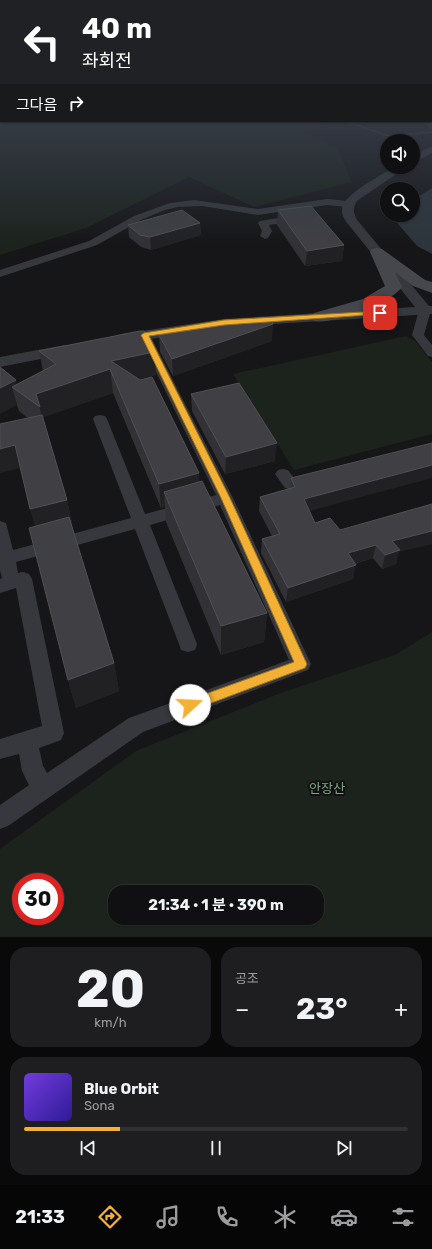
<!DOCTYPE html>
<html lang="ko">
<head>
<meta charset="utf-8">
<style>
	:root { --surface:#101012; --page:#1e1e20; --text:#f1f3f6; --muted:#9c9d9f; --line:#303032; --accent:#f2b134 }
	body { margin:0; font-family:Rubik,"Noto Sans KR",sans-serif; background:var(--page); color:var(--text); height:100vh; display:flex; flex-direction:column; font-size:15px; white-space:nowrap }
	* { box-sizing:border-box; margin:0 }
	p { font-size:13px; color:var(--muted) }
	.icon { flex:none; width:22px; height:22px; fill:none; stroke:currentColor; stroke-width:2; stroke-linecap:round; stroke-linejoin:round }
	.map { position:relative; height:937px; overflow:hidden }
	.sheet { display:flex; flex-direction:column; gap:10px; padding:10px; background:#09090a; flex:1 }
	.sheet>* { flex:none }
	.guide { position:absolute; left:0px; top:0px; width:432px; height:122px; box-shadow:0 1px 3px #0004,0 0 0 1px var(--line); background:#202124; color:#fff; overflow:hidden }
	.fabs { position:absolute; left:380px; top:134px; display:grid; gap:8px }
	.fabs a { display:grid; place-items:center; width:40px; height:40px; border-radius:50%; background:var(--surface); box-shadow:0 1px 3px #0004,0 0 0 1px var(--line); font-size:20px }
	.speed { position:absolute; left:12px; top:873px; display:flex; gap:8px; font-size:20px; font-weight:700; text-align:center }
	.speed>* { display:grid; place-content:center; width:52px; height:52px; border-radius:50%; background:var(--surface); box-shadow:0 1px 3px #0004,0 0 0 1px var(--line); line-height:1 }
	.speed .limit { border:6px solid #d22; background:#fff; color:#111 }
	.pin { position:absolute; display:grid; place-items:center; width:34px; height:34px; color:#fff; margin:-17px; border-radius:8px; box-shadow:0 2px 6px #0006 }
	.me { position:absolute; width:44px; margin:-22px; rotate:70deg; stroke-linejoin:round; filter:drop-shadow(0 0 3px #0008) }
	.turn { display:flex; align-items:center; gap:14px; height:84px; padding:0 16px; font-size:18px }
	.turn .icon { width:52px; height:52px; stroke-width:2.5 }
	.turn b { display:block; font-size:28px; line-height:34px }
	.then { display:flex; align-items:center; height:38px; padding:0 16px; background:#0003; gap:8px; font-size:15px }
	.big { font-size:30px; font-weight:700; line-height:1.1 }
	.sheet .card { flex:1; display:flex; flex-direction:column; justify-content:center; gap:6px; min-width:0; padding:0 14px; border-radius:16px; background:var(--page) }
	.sheet .dial { align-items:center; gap:0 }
	.dial b { font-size:52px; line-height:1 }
	.song { display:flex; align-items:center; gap:12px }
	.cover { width:48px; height:48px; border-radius:6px; background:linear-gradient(135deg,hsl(260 70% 55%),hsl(250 70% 35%)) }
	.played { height:4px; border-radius:2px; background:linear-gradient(90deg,var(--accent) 25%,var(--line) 25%) }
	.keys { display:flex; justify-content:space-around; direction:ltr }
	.heat { display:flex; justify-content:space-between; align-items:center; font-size:22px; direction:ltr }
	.sheet .tiles { flex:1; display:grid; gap:10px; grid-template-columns:1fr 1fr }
	.card:last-child { grid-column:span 2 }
	.trip { position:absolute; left:108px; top:885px; width:216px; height:40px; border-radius:16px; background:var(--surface); box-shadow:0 1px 3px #0004,0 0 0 1px var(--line); font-weight:700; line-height:40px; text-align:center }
	.dock { display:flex; height:64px; justify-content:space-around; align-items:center; background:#060607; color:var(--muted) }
	.dock .icon { width:28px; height:28px }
	.dock .selected { color:var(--accent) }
	.dock b { font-size:18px; color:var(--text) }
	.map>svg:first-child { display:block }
	.green { fill:#1c231d; fill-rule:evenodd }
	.water { fill:#2c353c }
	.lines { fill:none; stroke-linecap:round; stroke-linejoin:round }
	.service { fill:#37383d; fill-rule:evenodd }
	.minor { fill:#37383d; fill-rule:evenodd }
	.tertiary { fill:#37383d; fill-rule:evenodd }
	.secondary { fill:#45474d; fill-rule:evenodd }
	.wall { fill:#323236 }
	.shaded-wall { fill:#212124 }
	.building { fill:#3f3f44; stroke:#4f5156 }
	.route { fill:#f2b134; stroke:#9d7322 }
	.labels { text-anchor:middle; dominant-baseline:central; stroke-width:4; stroke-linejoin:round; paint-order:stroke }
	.near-park-label { font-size:13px; fill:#7fa381; stroke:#111113 }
</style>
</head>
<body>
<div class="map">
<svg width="432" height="937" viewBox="0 0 432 937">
	<rect width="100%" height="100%" fill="#161618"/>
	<path class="green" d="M0,112l1,9h340l-39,10 36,18 14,33 -98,25 -65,-30 -103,51 -86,27z
		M406,336l9,5 17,21v72l-138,36 -61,-96z
		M432,632v305h-432v-88l136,-98 145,-58 114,-38zM21,882h34v34h-34zM115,892h202v26h-202z"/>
	<path class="water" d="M432,188v66l-15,-8 -18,-21 -6,-10h20v-15z"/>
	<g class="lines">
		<path class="service" d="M342,121h6l41,14 43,-4v2l-43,4z"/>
		<path class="minor" d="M327,199l21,2 5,3 -5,3 -21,-2 -69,10 -56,-9 -24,1 -13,3 -24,10 -44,25 -97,32v-7l89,-29 45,-25 36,-13 24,-3 64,9z
			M297,215l3,1 2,2 -2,2 -31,5 3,6 -4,7 -3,1 -5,-3 2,-5 -4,-8 2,-2z
			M425,307l4,1 2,2 -7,25 8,10v12l-4,-1 -16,-21 7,-25 2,-2z
			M145,333l4,1 2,3 82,161 78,166 -3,6 -165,62 -135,94 -8,3v-24l29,-20 -7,-14 -3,-17 -19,5v-20l42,-13 -26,-138 -16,5v-14l2,-1 -2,-8v-49l6,2 7,27 118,-32 -38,-99 2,-3 5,-1 5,1 2,3 38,95 71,-19 -77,-158 2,-3zM220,505l69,155 -160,58 -82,55 -4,-7 -4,-18 22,-8 3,-7 -32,-154 -3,-5 -6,-2 -5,1 -2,-11 119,-33 44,115 2,6 7,2 7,-2 2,-6 -47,-119z
			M283,469l5,1 6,8 15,-4 5,1 3,4 -3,4c-9,3 -20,8 -29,5l-10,-14 3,-4z"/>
		<path class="tertiary" d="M431,119l1,1v9l-3,-1 -6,-7h8z
			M432,146v7l-19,10v-7z
			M395,167h12l-49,33c-6,7 -5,12 -1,20l72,86h3v8l-208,13 -103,17 -5,-2 -3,-3 3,-3 5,-2 103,-15 191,-12 -67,-83c-3,-4 -7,-10 -6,-15 0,-14 41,-35 53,-42z
			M65,345l6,2 2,3 -2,3 -71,14v-10z"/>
		<path class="secondary" d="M377,248l5,1 43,31 7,2v11l-19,-7 -18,-14 7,15c-11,16 -70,38 -88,34l-3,-4 3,-4 49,-14 22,-13 -15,-34 2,-3z"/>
	</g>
	<path class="wall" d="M278,210l66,35 -2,16 -37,5 -28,-41z
		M200,223l1,12 -50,15 -10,-3 -12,-10 -1,-12z
		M159,335l113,6 -99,35 -13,-24z
		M39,351l115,1 2,23 -17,4 60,94v9l68,131 -3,29 -43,13 -55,-133 -1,-15 -4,1 -48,-115 -70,24 24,83 5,23h-1l43,140 5,28 -43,17 -8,-28 -33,-154 -14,-58 7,-50 -9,-7 -2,-6 -17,-38 17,17 26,-13z
		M191,394l84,67 -50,13 -33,-63z
		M291,478l18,33 6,12 25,7 59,22 -3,12 -14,5 -9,-11 -18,6 -2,15 -67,23 -25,-49 1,-14 10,-3 -13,-25 1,-14 30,-8z"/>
	<path class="shaded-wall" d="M200,223l1,12 -50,15 -1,-13z
		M344,245l-2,16 -37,5 2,-15z
		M273,324l-1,17 -99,35 -1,-17z
		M154,352l2,23 -40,9 -5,-23z
		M110,369l3,24 -71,25 -6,-24z
		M16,380l3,12 -7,-5 5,18 -17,9v-26z
		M277,443l-2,18 -50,13 1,-17z
		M15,445l6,23 -21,5v-24z
		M432,465v13l-130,35 2,-14z
		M199,473l1,25 -36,-6 1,15 -4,1 -2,-24z
		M67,500l5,23 -35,9 -7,-23z
		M432,531v13l-33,8 -3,12 -14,5 3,-14 7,-14z
		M376,545l-3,13 -27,8 2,-13z
		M356,565l-3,14 -67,23 2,-14z
		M267,613l-3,29 -43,13v-29z
		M114,663l5,28 -43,17 -8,-28z"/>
	<path class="building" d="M311,206l33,39 -37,6 -29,-41z
		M182,210l18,13 -50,14 -10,-2 -12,-10z
		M272,320l1,4 -101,35 -13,-24 72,-11z
		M140,331h4l10,21 -43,9 29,19 12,-3 47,96 -40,11 -49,-115 -74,25 4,13 -28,-20 44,-23 -17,-13z
		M0,367l16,13 -16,8z
		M239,383l38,60 -51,14 -35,-63z
		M42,415l25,85 -37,9 -15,-64 -15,4v-25z
		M432,443v22l-128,34 11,24 15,-5 10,12 92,-26v27l-40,10 8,9 -15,5 -9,-10 -28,8 8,12 -68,23 -26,-49 18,-5 -20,-37 35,-10 -4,-9z
		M202,481l65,132 -46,13 -57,-134z
		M69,517l45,146 -46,17 -39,-152z"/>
	<linearGradient id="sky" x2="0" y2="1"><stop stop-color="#0c0c0d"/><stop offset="0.46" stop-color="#363c48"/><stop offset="1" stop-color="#363c48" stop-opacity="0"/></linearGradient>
	<rect width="432" height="244" fill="url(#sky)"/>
	<path class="route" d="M380,311l3,2 -1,1 -158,11 -75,11 81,162 77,166 -2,4 -115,43 -4,-2 -2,-4 2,-4 108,-39 -73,-164 -80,-163 3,-2 80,-13z"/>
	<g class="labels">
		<g class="near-park-label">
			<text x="327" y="788">안장산</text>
		</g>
	</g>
</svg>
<div class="fabs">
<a><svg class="icon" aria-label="sound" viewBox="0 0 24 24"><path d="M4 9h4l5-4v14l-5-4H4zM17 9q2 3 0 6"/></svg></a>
<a><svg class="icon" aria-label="search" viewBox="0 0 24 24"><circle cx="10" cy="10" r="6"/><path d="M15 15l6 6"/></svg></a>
</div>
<div class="speed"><div class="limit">30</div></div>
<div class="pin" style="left:380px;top:313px;background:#d93025"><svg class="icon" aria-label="arrive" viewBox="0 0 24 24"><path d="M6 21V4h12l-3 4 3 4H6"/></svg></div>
<svg class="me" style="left:190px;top:705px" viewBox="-20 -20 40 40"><circle r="19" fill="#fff"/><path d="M0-13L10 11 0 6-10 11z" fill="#f2b134"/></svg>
<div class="trip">21:34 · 1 분 · 390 m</div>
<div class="guide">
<div class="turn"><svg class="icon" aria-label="left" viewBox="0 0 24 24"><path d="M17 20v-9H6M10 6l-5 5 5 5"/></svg><div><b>40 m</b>좌회전</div></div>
<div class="then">그다음<svg class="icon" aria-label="right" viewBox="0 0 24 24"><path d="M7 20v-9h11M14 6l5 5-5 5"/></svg></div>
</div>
</div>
<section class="sheet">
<div class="tiles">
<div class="card dial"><b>20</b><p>km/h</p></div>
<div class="card"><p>공조</p>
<div class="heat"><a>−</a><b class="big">23°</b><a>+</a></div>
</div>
<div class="card">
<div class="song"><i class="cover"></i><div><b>Blue Orbit</b><p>Sona</p></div></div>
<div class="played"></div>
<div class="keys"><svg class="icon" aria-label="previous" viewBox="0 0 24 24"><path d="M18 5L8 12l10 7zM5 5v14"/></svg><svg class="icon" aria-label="pause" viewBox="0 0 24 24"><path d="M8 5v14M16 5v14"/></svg><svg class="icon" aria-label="next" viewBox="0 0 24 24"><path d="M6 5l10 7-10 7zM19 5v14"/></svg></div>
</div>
</div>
</section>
<nav class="dock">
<b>21:33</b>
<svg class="icon selected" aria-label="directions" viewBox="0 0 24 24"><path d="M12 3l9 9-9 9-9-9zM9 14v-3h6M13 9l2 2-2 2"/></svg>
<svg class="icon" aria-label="music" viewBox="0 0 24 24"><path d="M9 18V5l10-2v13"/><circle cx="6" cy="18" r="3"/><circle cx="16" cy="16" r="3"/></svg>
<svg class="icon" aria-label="phone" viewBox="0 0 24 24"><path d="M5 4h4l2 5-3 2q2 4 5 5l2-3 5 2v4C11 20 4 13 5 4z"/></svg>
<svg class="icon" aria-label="climate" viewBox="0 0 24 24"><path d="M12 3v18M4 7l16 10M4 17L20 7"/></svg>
<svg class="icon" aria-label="car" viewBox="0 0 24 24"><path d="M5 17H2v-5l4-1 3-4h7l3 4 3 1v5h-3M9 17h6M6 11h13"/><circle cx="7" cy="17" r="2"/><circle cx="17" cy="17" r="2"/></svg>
<svg class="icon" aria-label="filters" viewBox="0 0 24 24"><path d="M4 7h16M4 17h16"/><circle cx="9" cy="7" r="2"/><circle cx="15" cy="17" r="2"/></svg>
</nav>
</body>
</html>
